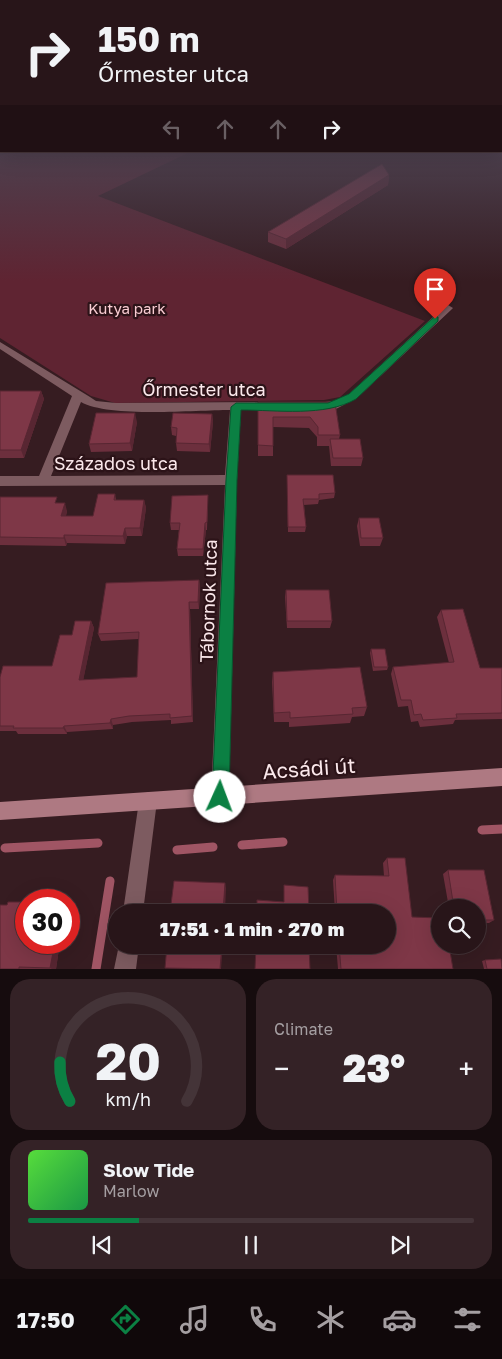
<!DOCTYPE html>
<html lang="en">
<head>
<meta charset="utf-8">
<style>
	:root { --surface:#281519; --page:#342226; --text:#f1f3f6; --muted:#a59fa2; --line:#443438; --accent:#0b8043 }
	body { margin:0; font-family:"Golos Text",sans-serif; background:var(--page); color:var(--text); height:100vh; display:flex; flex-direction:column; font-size:19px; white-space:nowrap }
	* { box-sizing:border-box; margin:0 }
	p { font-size:16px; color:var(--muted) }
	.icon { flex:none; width:28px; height:28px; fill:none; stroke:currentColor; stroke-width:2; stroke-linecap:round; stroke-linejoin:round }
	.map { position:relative; height:969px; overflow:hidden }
	.panel { display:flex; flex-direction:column; gap:10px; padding:10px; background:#160c0e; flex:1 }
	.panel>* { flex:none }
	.top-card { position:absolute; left:0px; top:0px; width:502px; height:152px; box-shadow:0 5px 20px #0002,0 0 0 1px var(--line); background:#281519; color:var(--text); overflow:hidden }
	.tools { position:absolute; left:431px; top:899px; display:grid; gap:10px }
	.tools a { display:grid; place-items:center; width:55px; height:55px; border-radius:50%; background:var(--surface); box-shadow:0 5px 20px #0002,0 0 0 1px var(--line); font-size:25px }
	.speed { position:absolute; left:15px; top:889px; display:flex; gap:10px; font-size:25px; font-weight:700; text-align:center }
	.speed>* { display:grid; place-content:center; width:65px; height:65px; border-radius:50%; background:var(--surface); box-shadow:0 5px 20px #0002,0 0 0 1px var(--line); line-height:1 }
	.speed .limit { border:8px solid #d22; background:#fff; color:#111 }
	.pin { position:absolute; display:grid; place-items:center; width:42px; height:42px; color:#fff; margin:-51px -21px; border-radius:50% 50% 50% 0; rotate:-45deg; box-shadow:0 0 5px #0007 }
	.pin .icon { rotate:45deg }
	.me { position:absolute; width:55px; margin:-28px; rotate:2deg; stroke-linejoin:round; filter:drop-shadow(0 0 4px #0008) }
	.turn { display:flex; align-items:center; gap:18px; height:105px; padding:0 15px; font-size:22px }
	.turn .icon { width:65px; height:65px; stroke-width:2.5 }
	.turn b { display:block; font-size:35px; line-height:42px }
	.lanes { display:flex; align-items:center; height:48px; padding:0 15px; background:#0003; justify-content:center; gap:25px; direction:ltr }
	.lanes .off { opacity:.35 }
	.big { font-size:38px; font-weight:800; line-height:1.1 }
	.panel .widget { flex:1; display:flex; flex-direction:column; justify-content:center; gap:8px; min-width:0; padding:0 18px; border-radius:20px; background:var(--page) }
	.panel .dial { align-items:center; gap:0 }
	.dial svg { height:130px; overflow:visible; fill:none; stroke:var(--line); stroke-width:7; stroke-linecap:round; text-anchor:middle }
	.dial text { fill:var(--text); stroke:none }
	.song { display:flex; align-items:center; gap:15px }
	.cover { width:60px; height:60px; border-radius:8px; background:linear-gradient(135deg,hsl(110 70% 55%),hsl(140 70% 35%)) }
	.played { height:5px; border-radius:2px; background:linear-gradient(90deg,var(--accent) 25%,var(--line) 25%) }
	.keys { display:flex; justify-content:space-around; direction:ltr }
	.heat { display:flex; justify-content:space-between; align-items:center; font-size:28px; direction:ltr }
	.panel .tiles { flex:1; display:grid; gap:10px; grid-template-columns:1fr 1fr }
	.widget:last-child { grid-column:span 2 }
	.trip { position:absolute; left:108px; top:904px; width:288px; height:50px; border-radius:25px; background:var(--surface); box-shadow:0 5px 20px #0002,0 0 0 1px var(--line); font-weight:800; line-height:50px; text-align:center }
	.dock { display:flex; height:80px; justify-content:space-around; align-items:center; background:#10080a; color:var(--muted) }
	.dock .icon { width:35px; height:35px }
	.dock .active { color:var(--accent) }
	.dock b { font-size:22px; color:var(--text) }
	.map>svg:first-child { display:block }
	.green { fill:#5f2432 }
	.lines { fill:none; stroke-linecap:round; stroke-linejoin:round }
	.stream { stroke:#a05564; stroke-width:9 }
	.service { fill:#7d5b60; fill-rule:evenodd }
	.minor { fill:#7d5b60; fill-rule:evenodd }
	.secondary { fill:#ae7982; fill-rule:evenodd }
	.wall { fill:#6c2f3d }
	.shaded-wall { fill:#582632 }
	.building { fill:#7e3747; stroke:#582632 }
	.route { fill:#0b8043; stroke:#07532c }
	.labels { text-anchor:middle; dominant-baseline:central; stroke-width:4.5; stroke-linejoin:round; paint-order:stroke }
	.far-park-label { font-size:15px; fill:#f9ccd2; stroke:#2c1318 }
	.street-label { font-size:18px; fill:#fbe8eb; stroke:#2c1318 }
	.near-street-label { font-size:21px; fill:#fbe8eb; stroke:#2c1318 }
</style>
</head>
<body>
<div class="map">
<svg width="502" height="969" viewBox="0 0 502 969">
	<rect width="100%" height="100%" fill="#361c21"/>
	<path class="green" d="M14,151h178l-94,45 327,125 -85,76 -16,3 -209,3 -24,-7 -91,-58v-182z"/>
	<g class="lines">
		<path class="stream" d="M482,830l20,-1
			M242,845l41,-3
			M5,848l93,-5
			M177,850l36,-3
			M96,969l14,-88"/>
		<path class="service" d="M0,149h1l1,3 -2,1z"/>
		<path class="minor" d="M448,305l5,3 -2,2 -94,88 -21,11h-20l-2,-3 2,-3 18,-2 15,-7 96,-88z
			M0,342l90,55 6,4 20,2 159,-1 6,4 -6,4h-34l-4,70 -8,317 -3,6 -6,3 -6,-3 -3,-6 14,-312 -225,1v-10h39l33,-80 -72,-47zM81,402c28,16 114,8 149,8l-5,65 -174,1z
			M148,792l6,3 3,6 -14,111h-20l16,-111 3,-6z
			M119,945h20l-3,24h-22z"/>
		<path class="secondary" d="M502,768v18l-502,34v-18z"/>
	</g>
	<path class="wall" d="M389,175l-1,10 -102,64 -18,-7v-10z
		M0,391h41l3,8 -20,59h-24z
		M258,402h77l5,33 -1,4 24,19 -2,8h-30l-2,-20h-12v-9l-8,-9 -36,-1v29h-15z
		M212,414l1,8 -3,30 -33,-1 -1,-8v-7l-4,-1 -1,-8z
		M137,422l-5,29 -41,1 -2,-8z
		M287,475l48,18 -1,5 -15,2 -1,4 -14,1 2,22 -1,5h-17z
		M115,494l1,6h28l2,8 -4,28h-15l-2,8 -58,-1 -1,3 -66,-1v-48l59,6 8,8 -1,5h27z
		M208,495v7l-1,28h-1l-3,26h-25l-1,-7 2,-19h-8l-1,-7z
		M359,518l24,20 -3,8h-20l-3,-20z
		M199,580l1,7 -1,22h-9l3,113 -22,2v-4l-39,2 -19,3v4l-46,3v2h-49l-2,-3h-16v-54l52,-11 20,-31 19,-14 3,7 -11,52 54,-3 2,-38 -38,2 -3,-7z
		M286,590l46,31 -2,7h-43l-2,-31z
		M441,610l39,58h22v51l-47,1 -2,4 -33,3 -2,-6 -7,1 -3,-16 -10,1 -7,-33 2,-7 56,-4 -12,-46z
		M371,649l17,18 -1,3 -14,1 -3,-18z
		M273,672l94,35 -3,9 -12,1 -2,6 -61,4v-5h-15l-2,-40z
		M387,858l25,59 41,52h-115l-2,-24h50v-33h-51l-2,-32 2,-5 49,1 -1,-13z
		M448,870l46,50 -5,3h-11v-15h-29l-6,-34z
		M26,942h34l-4,27h-56z
		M485,960l17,9h-18l-2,-8z"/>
	<path class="shaded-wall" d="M389,175l-1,10 -102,64v-10z
		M41,391l3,8 -20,59 -3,-8z
		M135,413l2,9 -5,29 -2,-8z
		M212,414l1,8 -3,30 -1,-8z
		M144,500l2,8 -4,28 -2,-8z
		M65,503l2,8 -3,12 -3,-7z
		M205,523l1,7 -3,26v-7z
		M125,528l2,8 -2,8 -2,-8z
		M64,535l3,8 -1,3 -2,-8z
		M199,580l1,7 -1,22 -1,-7z
		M189,602l1,7 3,113 -1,-6z
		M91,621l3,7 -12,58 -3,-6z
		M111,719l2,6v4l-3,-6z
		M64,726l3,6v2l-4,-6z
		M225,883l1,5 -1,24h-2z
		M55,942h5l-4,27h-4l-2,-1z
		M222,945h1l-2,24h-1z"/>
	<path class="building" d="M382,164l7,11 -103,64 -18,-7z
		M0,391h41l-20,59h-21z
		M258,402h77l5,33h-22v-8l-8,-10h-37v29l-15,-1z
		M96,413h39l-5,30 -41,1z
		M173,413l39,1 -3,30 -33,-1 1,-15 -6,-1z
		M330,439h30l3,19h-30z
		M287,475h46l2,18 -16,1v5h-16l3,28h-18z
		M98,494h17l-1,6h30l-4,28h-15l-2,8 -59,-1v3l-64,-1v-40h57l-2,6h10l-4,13h32z
		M208,495l-1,27 -2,1 -2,26h-26l3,-26h-10l2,-27z
		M359,518h20l4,20h-22z
		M199,580l-1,22h-9l3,114 -22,2v-4l-41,2 -18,3 -1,4 -46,3 -1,2h-50l1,-2h-14v-49l3,-11h49l8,-31h12l3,-14h16l-12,59 58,-3 2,-45 -41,2 8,-51z
		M286,590h43l3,31h-45z
		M463,609l17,59h22v45l-46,1 1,4 -34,2 -2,-6 -7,1 -3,-15h-10l-8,-33 61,-5 -13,-52z
		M371,649h14l3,18h-14z
		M360,667l7,40 -15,1 1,6 -63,4v-6l-16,1 -1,-41z
		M387,858h18l7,59 28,1v27h9l4,24h-112l-2,-24h47v-33h-49l-2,-37 54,1z
		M448,870h36l10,50h-16v-12h-24z
		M174,881l51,2 -2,29h-53z
		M284,885l24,2 1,25h-52v-12l27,2z
		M8,902h18v40h29l-5,26 -31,-1v2h-19v-64h7z
		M167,945h55l-2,24 -55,-1z
		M256,945h53l1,24h-55z
		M501,959l1,10h-15l-2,-9z"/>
	<linearGradient id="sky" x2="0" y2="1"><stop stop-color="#1e0f12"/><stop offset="0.52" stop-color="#4c404e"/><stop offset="1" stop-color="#4c404e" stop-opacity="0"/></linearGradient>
	<rect width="502" height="281" fill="url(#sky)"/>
	<path class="route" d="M435,316l3,1v4l-82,78c-31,18 -79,11 -115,11l-4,70 -8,317 -3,6 -6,2 -5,-2 -3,-6 14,-317 5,-73 5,-4h92l21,-9z"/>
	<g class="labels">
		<g class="far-park-label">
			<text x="127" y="308">Kutya park</text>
		</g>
		<g class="street-label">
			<text x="204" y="389">Őrmester utca</text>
			<text x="116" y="463">Százados utca</text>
			<text transform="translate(208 601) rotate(-88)">Tábornok utca</text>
		</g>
		<g class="near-street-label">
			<text transform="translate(309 768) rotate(-4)">Acsádi út</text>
		</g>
	</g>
</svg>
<div class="tools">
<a><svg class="icon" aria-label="search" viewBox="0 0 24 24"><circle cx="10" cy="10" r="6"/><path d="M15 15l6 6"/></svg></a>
</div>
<div class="speed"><div class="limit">30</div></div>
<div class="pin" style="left:435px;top:319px;background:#d93025"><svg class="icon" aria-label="arrive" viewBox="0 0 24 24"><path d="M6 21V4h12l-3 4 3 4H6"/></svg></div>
<svg class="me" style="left:220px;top:797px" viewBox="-20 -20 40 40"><circle r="19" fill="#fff"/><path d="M0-13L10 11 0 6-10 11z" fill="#0b8043"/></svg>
<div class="trip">17:51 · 1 min · 270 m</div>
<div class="top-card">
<div class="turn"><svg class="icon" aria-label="right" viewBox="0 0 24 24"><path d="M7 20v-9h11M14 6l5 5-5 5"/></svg><div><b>150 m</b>Őrmester utca</div></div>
<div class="lanes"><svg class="icon off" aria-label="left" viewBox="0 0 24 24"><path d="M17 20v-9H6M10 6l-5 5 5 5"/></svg><svg class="icon off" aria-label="ahead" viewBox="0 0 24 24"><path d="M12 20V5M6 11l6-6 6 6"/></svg><svg class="icon off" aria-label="ahead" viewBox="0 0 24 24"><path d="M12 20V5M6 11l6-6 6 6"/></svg><svg class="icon" aria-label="right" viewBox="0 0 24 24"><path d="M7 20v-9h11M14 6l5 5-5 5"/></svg></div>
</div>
</div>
<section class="panel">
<div class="tiles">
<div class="widget dial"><svg viewBox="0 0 100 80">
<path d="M14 69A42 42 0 1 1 86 69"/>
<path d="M14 69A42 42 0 0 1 8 45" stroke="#0b8043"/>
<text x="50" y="56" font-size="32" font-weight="700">20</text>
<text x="50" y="72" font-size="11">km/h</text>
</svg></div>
<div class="widget"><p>Climate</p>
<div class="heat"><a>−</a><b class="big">23°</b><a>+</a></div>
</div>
<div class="widget">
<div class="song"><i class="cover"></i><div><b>Slow Tide</b><p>Marlow</p></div></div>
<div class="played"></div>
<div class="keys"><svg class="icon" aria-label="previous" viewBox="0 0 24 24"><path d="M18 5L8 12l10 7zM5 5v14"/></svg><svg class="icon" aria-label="pause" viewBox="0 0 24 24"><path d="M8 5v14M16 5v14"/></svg><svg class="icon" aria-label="next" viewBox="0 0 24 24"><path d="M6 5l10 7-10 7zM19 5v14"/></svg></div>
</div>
</div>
</section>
<nav class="dock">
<b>17:50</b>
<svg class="icon active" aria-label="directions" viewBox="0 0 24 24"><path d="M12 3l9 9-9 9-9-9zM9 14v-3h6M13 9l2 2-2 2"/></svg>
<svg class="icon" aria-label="music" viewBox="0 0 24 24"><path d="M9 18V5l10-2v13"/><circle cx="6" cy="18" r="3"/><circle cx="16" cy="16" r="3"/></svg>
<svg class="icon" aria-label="phone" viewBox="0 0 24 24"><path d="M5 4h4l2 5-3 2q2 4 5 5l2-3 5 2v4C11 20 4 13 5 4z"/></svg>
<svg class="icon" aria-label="climate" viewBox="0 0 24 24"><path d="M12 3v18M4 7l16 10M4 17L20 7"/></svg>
<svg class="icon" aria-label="car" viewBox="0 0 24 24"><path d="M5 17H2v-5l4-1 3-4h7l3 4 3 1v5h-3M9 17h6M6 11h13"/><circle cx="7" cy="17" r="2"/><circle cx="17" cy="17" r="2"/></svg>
<svg class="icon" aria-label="filters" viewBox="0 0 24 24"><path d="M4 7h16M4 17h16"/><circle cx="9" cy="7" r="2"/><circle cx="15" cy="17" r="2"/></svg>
</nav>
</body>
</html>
